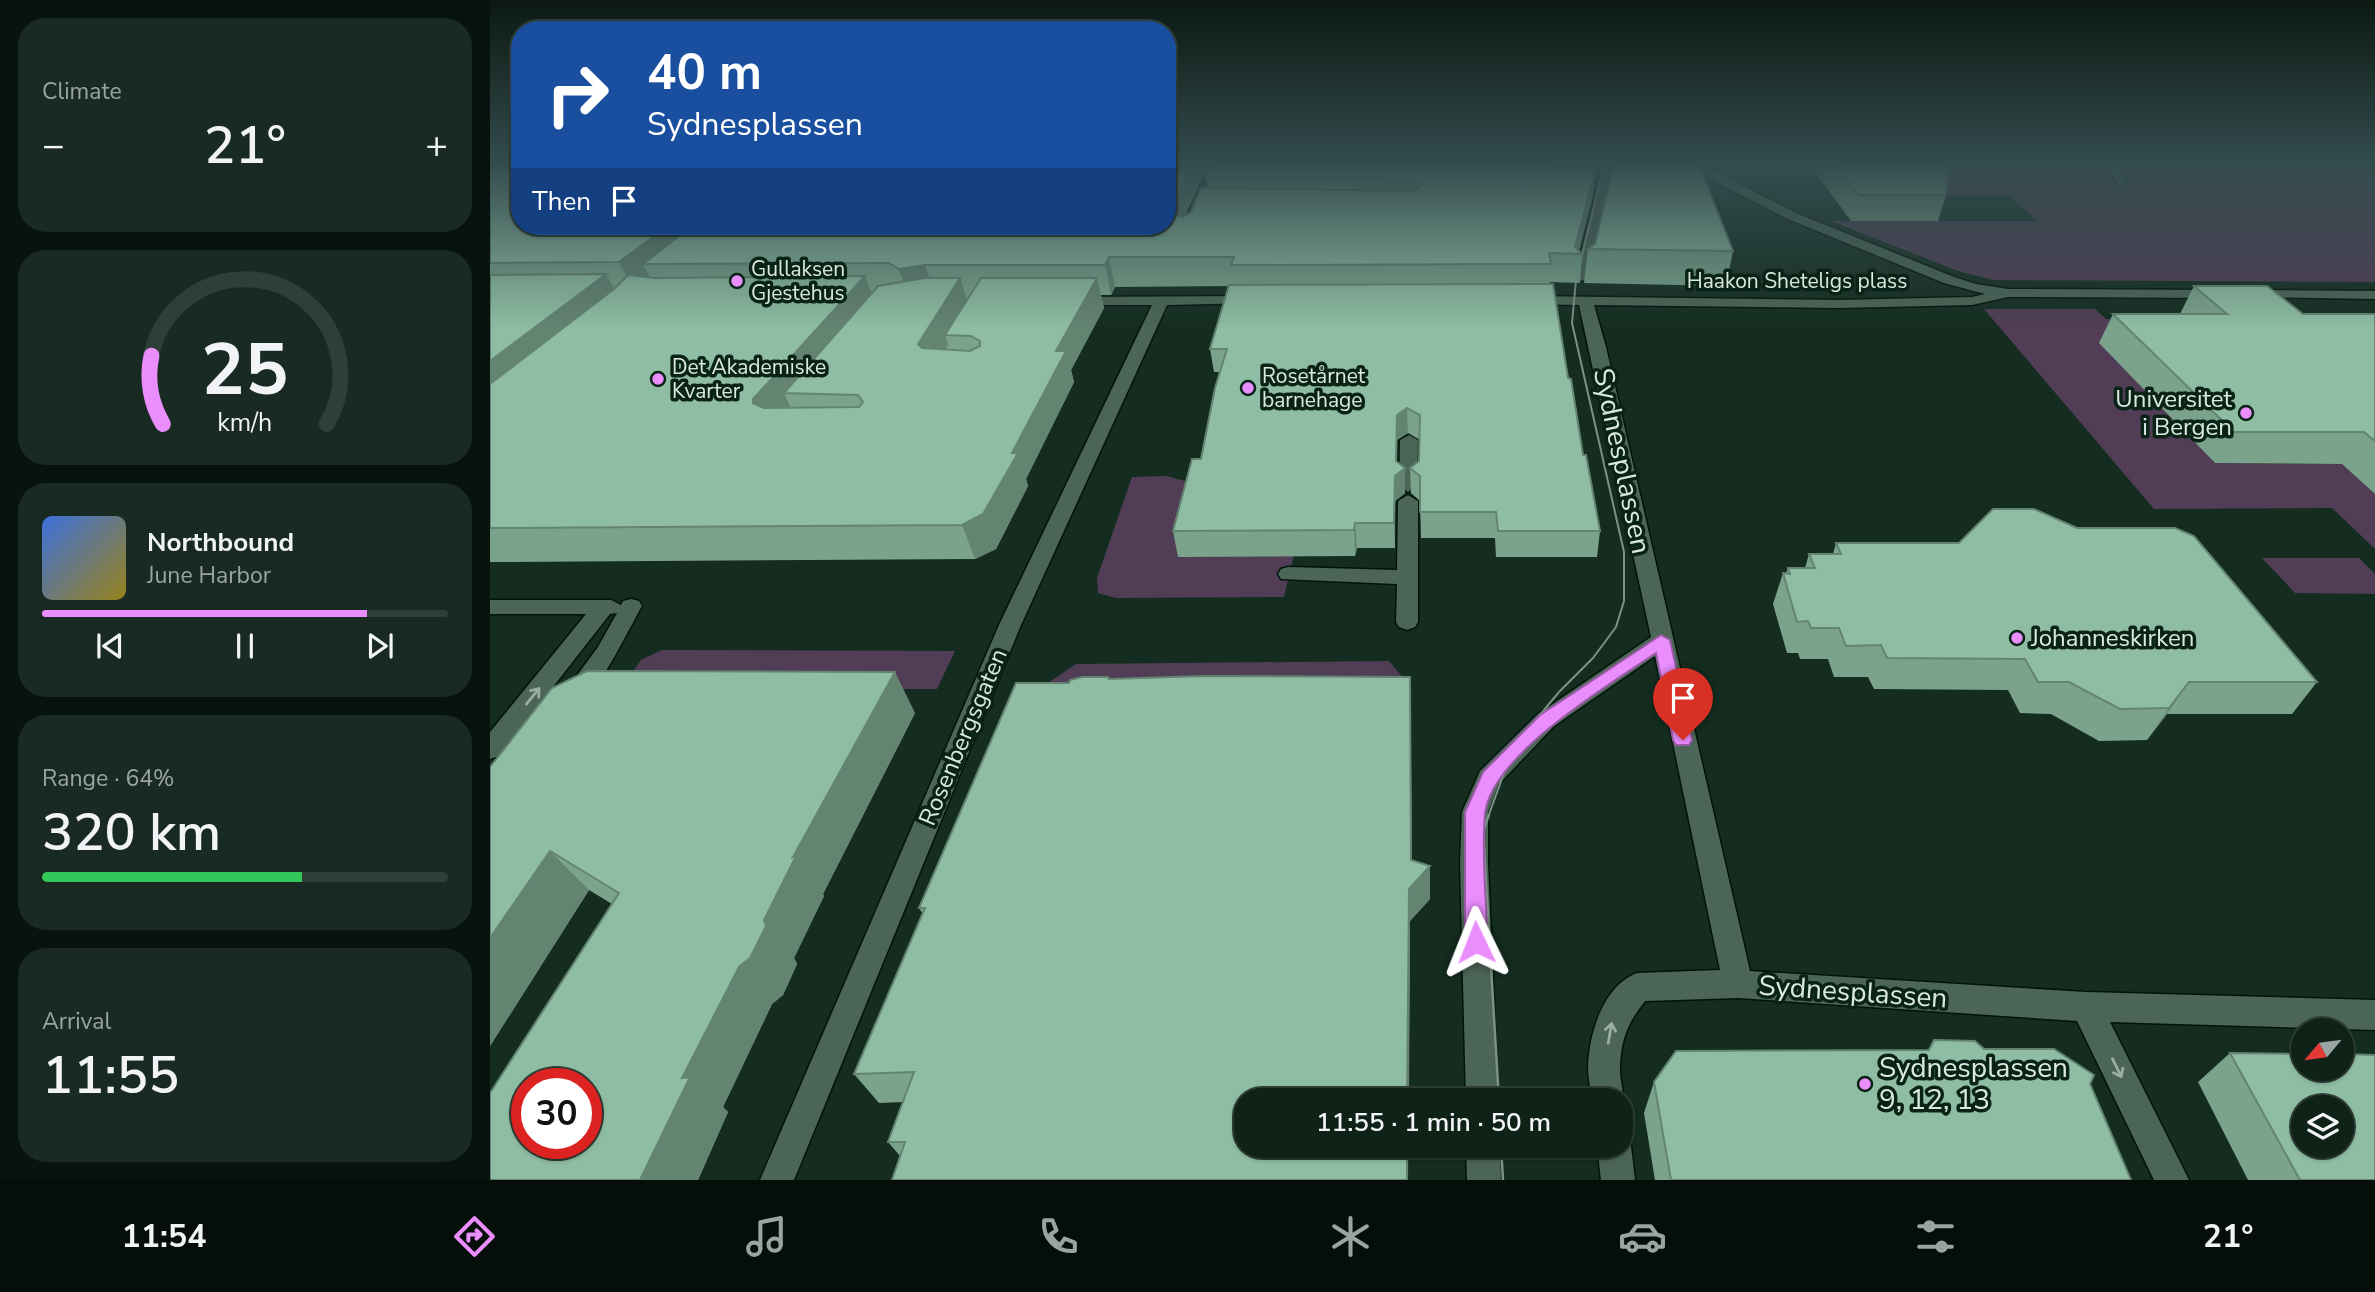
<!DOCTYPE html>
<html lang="en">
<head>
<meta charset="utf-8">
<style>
	:root { --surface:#0f2218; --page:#182a21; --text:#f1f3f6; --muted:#9ba4a2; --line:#2f3f37; --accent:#ea8dfd }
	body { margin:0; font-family:"Nunito Sans",sans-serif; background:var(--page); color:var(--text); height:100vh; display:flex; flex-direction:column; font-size:26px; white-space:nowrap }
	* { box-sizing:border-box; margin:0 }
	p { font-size:23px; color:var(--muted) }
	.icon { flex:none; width:38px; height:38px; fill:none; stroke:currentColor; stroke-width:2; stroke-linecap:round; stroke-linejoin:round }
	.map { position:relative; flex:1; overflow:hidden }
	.sheet { display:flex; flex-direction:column; gap:18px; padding:18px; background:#08130d; width:490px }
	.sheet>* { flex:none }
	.hud { position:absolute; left:21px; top:21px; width:665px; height:214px; border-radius:28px; box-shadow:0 2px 5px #0004,0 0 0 2px var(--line); background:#1a4fa0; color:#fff; overflow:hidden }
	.needle { width:46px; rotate:241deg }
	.controls { position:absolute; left:1801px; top:1018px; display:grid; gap:14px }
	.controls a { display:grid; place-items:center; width:63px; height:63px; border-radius:50%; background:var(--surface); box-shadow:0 2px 5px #0004,0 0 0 2px var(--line); font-size:35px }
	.speed { position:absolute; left:21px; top:1068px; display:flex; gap:14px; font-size:35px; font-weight:700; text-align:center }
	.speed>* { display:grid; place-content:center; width:91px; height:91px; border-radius:50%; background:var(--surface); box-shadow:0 2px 5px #0004,0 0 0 2px var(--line); line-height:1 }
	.speed .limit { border:10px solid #d22; background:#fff; color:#111 }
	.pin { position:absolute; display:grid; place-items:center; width:60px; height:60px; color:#fff; margin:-72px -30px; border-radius:50% 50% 50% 0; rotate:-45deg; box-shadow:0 0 7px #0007 }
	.pin .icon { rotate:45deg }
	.me { position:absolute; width:77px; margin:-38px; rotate:358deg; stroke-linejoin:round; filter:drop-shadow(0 0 5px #0008) }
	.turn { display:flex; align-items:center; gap:24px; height:147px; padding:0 21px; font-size:32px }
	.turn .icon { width:91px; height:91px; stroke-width:2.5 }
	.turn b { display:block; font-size:49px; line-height:60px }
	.then { display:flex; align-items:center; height:66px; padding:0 21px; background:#0003; gap:14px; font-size:26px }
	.big { font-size:52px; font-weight:600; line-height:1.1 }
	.sheet .card { flex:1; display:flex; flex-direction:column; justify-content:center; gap:10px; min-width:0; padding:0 24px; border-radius:28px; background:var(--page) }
	.sheet .dial { align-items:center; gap:0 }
	.dial svg { height:182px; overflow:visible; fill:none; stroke:var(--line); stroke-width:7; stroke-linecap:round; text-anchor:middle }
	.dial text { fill:var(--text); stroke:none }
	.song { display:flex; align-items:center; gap:21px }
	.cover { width:84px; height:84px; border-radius:10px; background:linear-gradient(135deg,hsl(220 70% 55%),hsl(50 70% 35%)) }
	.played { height:7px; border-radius:4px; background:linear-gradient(90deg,var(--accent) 80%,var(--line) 80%) }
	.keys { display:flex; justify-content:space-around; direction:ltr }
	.heat { display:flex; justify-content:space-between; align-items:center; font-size:38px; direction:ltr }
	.charge { height:10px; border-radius:5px; background:linear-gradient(90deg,#34c759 64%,var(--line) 0) }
	.trip { position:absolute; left:744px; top:1088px; width:399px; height:70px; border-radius:28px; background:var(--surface); box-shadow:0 2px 5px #0004,0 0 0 2px var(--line); font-weight:600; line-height:70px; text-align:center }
	.tab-bar { display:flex; height:112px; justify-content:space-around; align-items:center; background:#060e0a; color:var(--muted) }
	.tab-bar .icon { width:49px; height:49px }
	.tab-bar .active { color:var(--accent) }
	.tab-bar b { font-size:32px; color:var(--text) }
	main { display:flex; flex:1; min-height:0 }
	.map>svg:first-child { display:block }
	.green { fill:#513d55 }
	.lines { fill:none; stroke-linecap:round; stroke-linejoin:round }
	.lane-casing { stroke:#001509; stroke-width:3 }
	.street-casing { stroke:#001509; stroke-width:3 }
	.lane { fill:#4b6556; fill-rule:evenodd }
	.street { fill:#4b6556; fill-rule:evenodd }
	.tram-far1 { stroke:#7e9187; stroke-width:2 }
	.tram { stroke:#7e9187; stroke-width:2.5 }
	.wall { fill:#7ba38c }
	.shaded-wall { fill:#648472 }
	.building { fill:#8fbda3; stroke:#648472; stroke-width:2; fill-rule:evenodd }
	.oneway { stroke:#9aada2 }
	.route { fill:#ea8dfd; stroke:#985ca4; stroke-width:2 }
	.poi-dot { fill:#ea8dfd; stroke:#0a2317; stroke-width:2.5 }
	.labels { text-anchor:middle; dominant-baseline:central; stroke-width:7; stroke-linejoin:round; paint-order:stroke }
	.far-poi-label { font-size:21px; fill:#dae8e0; stroke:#0a2317; text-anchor:start }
	.far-street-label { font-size:21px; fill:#dae8e0; stroke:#0a2317 }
	.poi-label { font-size:24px; fill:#dae8e0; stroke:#0a2317; text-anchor:end }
	.street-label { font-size:24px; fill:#dae8e0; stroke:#0a2317 }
	.near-street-label { font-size:28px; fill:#dae8e0; stroke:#0a2317 }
	.near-poi-label { font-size:28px; fill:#dae8e0; stroke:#0a2317; text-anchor:start }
</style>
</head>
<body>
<main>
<section class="sheet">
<div class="card"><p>Climate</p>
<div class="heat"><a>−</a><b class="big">21°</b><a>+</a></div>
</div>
<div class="card dial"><svg viewBox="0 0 100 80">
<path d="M14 69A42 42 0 1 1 86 69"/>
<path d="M14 69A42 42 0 0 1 9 39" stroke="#ea8dfd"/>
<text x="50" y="56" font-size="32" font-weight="700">25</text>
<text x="50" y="72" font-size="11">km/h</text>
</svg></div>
<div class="card">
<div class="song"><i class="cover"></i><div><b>Northbound</b><p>June Harbor</p></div></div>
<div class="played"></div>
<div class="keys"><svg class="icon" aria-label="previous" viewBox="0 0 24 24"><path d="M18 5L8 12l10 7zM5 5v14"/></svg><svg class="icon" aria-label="pause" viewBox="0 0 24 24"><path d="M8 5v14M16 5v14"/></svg><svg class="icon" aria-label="next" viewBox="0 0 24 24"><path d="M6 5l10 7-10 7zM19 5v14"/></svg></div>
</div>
<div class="card"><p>Range · 64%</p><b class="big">320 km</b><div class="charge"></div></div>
<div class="card"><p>Arrival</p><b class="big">11:55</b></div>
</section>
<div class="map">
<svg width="1885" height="1180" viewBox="0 0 1885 1180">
	<rect width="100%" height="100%" fill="#142d20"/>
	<path class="green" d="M1409,165h367l109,8v109l-382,-2 -35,-9 -127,-50h206l-28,-26h-84z
		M1494,309h111l11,10 77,1 31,143 128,1 33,30v55l-43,-41 -178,1z
		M676,476l31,8 97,71 -10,42 -168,1 -18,-5 -1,-15 35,-101z
		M1772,558h97l16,16v20l-80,-1z
		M172,650l293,1 -18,38h-258l-73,21 35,-50z
		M899,661l15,18 -362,8 34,-23z"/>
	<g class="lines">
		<g class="lane-casing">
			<path id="lane" d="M1603,165h25l10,17 -10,3 -9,-16z
				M919,435l9,5 -1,46 -9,6 -9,-6 1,-46z
				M918,495l10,6v121l-3,5 -8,3 -8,-3 -3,-5 1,-38 -116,-5 -3,-5 3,-5 7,-2 109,3 1,-69z"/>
		</g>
		<g class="street-casing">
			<path id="street" d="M1113,165h12l-26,112 -7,4 -7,-4z
				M1193,165h17l14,6 82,42 158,64 22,7 32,5 211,1 7,4 -7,4 -211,-1 -36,8 -132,3 -246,-3 12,42 144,624 336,21 289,8v30l-265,-8 79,158h-35l-77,-159 -339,-23 -93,3c-17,22 -24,37 -25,66 -1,15 7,28 0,43v-9h-28c-1,-11 -4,-23 -4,-34 1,-33 15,-81 49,-94l83,-3 -65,-314 -101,70 -55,58 -11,28v51l10,238h-32l-6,-238 2,-51 18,-41 58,-57 113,-77 -72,-332 -51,-1 -7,-4 7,-4 312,4 132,-3 13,-3 -41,-11 -156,-64z
				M1761,290l124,1v8l-129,-2 -2,-3z
				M761,296l5,1 2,3 -2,3 -89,2 -146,320 -227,555h-34l239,-555 153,-320h-75l-7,-4 7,-4z
				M141,599l8,2 3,5c-11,19 -42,83 -58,93 -5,4 -11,2 -16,0l-4,-6 34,-46 19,-34 -7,1 -111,142 -9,3v-27l96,-118h-96v-14h121l10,5 2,-4z
				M1130,1132l6,2 5,12 4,34h-34l-4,-34h23z
				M976,1146h34l1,34h-34z"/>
		</g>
		<use href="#lane" class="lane"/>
		<use href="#street" class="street"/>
		<path class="tram-far1" d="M998,817l26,-71 45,-54 34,-34 23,-31 8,-26v-49l-52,-229 4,-43 28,-115"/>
		<path class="tram" d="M999,815l-6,16 16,270
			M1011,1146l2,34"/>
	</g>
	<path class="wall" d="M0,165l30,61h647v-61h41l-23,50 6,-3 17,-24 -2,-12 353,-9 34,27 -14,57 3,3 -2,29 -30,-1v2l33,171 17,76 -3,26h-101l-1,-19h-74l-1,-37 -9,-8 -1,-25 9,-7 1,-21 -12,-7 -11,7v22l8,31 -10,8v47h-38l-2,8 -177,1 -5,-26 28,-72 19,-87h-6l-4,-23 18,-63 -113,1 -4,8h-10l3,13 -33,62 3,12 -48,97 2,7 -32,63 -21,10 -485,3z
		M1320,165h139l-3,30 -8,26h-87z
		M1098,249l145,2 -7,35 -142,-3z
		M1704,286l109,28h72v180l-33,-30 -127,-1 -116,-120 14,-29h67z
		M1346,543l481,139 -25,32h-125l-20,26 -48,1 -48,-27 -31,-1 -12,-23 -134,-1 -6,-12h-34l-6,-18h-28l-2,-6h-11l-14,-49 10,-31h3l2,-5h17l4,-14h24z
		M920,677l2,183 18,6v33l-20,22 -2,259h-516l8,-24 -12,-14 15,-40 -24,1 -25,-29 69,-160 -4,-6 150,-225 40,-4z
		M425,713l-92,181 1,2 -30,62 3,6 -14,31 -11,9 -49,103 5,5 -30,68h-208l122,-276 -23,-14 -99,156v-279z
		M1444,1040l50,9 106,35 41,96h-476l-11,-67 10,-31 274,-32z
		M1740,1053l145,127h-127l-50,-98z"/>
	<path class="shaded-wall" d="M701,165h17l-21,43 -9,31 -5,-27 10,-30z
		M1106,168l-3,26 -15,59 -3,-6z
		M178,226h49l-74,38 8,15 -16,12 -16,-29z
		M619,257l6,30 -4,8 -6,-30z
		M435,265l10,29 -26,5 -10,-30z
		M116,274l17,30 -133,106v-49z
		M375,276l12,30 -93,87 6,13 -21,25 -16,-28v-4z
		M470,278l10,30 -25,27 3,10 -18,30 -12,-31z
		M607,278l7,30 -33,62 3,12 -48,97 2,7 -32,63 -21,10 -13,-34 50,-72 44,-102z
		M917,408l1,25 -11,7v34l8,-6v25l-10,8v47l-1,-25 3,-108z
		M865,523l2,25 -2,8 -1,-26z
		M405,672l20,41 -92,181 1,2 -30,62 3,6 -14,31 -11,9 -49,103 5,5 -30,68h-58l42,-102 82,-158 29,-63z
		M920,677l2,209 18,-20v33l-20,22 -1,180h-2z
		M1699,682l-22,32 -20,26 22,-32z
		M60,851l39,39 -99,156v-108z
		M917,1146h1v34h-1z"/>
	<path class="building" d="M0,165h30v61h148l-49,36 -129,1z
		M677,165h24l-8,17 -10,30 9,5 9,-5 10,-24 213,3 8,-7 -8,-5 -208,-3 4,-11h348l1,2 37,1 -21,79 7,7 -33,-1 2,11 -320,1 3,-8h-125l-4,8h-180l-26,4 -10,-6 -246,1 49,-38h475z
		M1124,165h85l34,86 -145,-2 7,-5z
		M1345,165h114l-3,30h-87z
		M116,274l-116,87v-86z
		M138,275l27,3 210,-2 -112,123v4l11,5 95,-1 4,-5 -5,-7 -74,-2 94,-107 47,-8h35l-42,66 4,4 48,3 10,-5v-5l-9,-5 -26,-1 36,-57h116l-41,73h10l-54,102h6l-35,61 -21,11 -472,3v-144l124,-95z
		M1063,284l15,94 3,1 12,76h3l14,76h-102l-2,-19h-76v-36l-10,-8 9,-7 1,-46 -13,-7 -10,7 -1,46 9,7 -10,8 -1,47h-39l-1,7 -181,1 19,-72h9l14,-71 12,-39h-17l19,-64z
		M1704,286h73l36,28h72v127l-11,-9h-130l-121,-118h114z
		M1503,509h41l43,19h98l19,8 123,146h-128l-20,26 -49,1 -51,-27h-31l-13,-23 -138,-1 -6,-13 -35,1 -7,-18h-28l-3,-7 -11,1 -14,-49 7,1 -2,-6h27l-6,-14h32l-5,-11h123z
		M97,671l308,1 -102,185 3,-1 -32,64 2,6 -16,32 -11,9 -57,111 8,-1 -50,103h-150v-87l129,-200 -69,-42 -60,87v-171l62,-79zM37,1083h59v60h-59z
		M714,676l206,1 1,183 19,6 -21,23 -2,212h-161v45h161v34h-515l13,-38h-17l26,-70 -60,2 71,-166h-6l97,-225h53l1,-3 12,-3h26l1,2z
		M1444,1040l41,1 9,8h70l40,26 -4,9 41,96h-460l-17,-98 22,-31 253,-1z
		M1740,1053l73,1v15h39v-15l33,1v125h-75zM1813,1108h39v38h-39z"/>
	<defs><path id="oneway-shaft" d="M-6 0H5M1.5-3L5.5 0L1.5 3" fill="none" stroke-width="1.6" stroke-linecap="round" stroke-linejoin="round" transform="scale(1.75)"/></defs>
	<g class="oneway">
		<use href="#oneway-shaft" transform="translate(43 696) rotate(-51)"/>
		<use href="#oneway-shaft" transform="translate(1120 1033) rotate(-80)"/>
		<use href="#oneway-shaft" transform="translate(1627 1068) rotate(64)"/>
	</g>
	<linearGradient id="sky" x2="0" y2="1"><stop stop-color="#0b1912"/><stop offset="0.5" stop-color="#344c4e"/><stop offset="1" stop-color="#344c4e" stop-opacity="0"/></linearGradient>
	<rect width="1885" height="330" fill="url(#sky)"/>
	<path class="route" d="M1171,635l9,5 22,100 -3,5h-13l-3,-5 -17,-87c-47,32 -165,102 -171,161 -4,38 2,89 2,128l-3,7 -8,3 -7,-3 -4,-7v-130l18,-40 57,-57z"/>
	<g class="poi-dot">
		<circle cx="247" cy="281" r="7"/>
		<circle cx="168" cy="379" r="7"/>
		<circle cx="758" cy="388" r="7"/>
		<circle cx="1756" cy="413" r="7"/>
		<circle cx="1527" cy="638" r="7"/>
		<circle cx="1375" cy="1084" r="7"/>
	</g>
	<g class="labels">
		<g class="far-poi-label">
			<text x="261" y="269">Gullaksen<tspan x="261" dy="24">Gjestehus</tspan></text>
			<text x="182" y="367">Det Akademiske<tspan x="182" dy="24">Kvarter</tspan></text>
			<text x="772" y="376">Rosetårnet<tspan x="772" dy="24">barnehage</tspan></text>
		</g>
		<g class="far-street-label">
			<text x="1307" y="281">Haakon Sheteligs plass</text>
		</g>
		<g class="poi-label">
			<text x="1742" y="399">Universitet<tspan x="1742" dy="28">i Bergen</tspan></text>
			<text x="1541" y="638" text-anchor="start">Johanneskirken</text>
		</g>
		<g class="street-label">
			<text transform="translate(473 737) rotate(-67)">Rosenbergsgaten</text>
		</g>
		<g class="near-street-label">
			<text transform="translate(1132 461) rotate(78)">Sydnesplassen</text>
			<text transform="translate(1363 992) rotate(4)">Sydnesplassen</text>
		</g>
		<g class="near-poi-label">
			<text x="1389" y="1068">Sydnesplassen<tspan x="1389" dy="32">9, 12, 13</tspan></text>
		</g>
	</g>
</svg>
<div class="controls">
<a><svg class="needle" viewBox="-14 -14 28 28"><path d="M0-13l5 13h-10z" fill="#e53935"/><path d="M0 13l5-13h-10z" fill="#9ba4a2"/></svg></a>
<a><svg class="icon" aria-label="layers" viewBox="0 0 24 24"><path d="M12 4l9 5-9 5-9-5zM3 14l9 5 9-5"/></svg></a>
</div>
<div class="speed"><div class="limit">30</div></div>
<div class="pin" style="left:1193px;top:740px;background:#d93025"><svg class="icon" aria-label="arrive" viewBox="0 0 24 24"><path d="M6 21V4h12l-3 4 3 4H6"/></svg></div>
<svg class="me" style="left:986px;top:942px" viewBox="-20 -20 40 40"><path d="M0-17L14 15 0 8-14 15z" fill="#ea8dfd" stroke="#fff" stroke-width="4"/></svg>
<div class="trip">11:55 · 1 min · 50 m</div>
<div class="hud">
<div class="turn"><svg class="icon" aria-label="right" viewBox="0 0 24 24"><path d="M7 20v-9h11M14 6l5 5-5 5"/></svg><div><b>40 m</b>Sydnesplassen</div></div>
<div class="then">Then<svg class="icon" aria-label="arrive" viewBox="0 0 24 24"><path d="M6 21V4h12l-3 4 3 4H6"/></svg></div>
</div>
</div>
</main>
<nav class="tab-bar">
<b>11:54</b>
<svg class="icon active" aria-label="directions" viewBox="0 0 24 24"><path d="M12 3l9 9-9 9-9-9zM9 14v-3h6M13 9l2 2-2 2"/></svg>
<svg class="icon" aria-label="music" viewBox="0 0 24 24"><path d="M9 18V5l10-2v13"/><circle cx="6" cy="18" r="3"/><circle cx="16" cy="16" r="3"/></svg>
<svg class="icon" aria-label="phone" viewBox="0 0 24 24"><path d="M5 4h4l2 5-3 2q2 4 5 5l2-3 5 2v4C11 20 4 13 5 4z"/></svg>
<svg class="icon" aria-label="climate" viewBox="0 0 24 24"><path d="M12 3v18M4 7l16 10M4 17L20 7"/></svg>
<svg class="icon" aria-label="car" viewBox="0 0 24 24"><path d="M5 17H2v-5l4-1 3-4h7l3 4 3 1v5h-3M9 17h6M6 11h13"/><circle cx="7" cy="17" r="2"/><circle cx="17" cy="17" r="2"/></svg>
<svg class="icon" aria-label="filters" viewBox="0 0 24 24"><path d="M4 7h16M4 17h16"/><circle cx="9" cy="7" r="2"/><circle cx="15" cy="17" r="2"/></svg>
<b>21°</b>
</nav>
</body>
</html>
